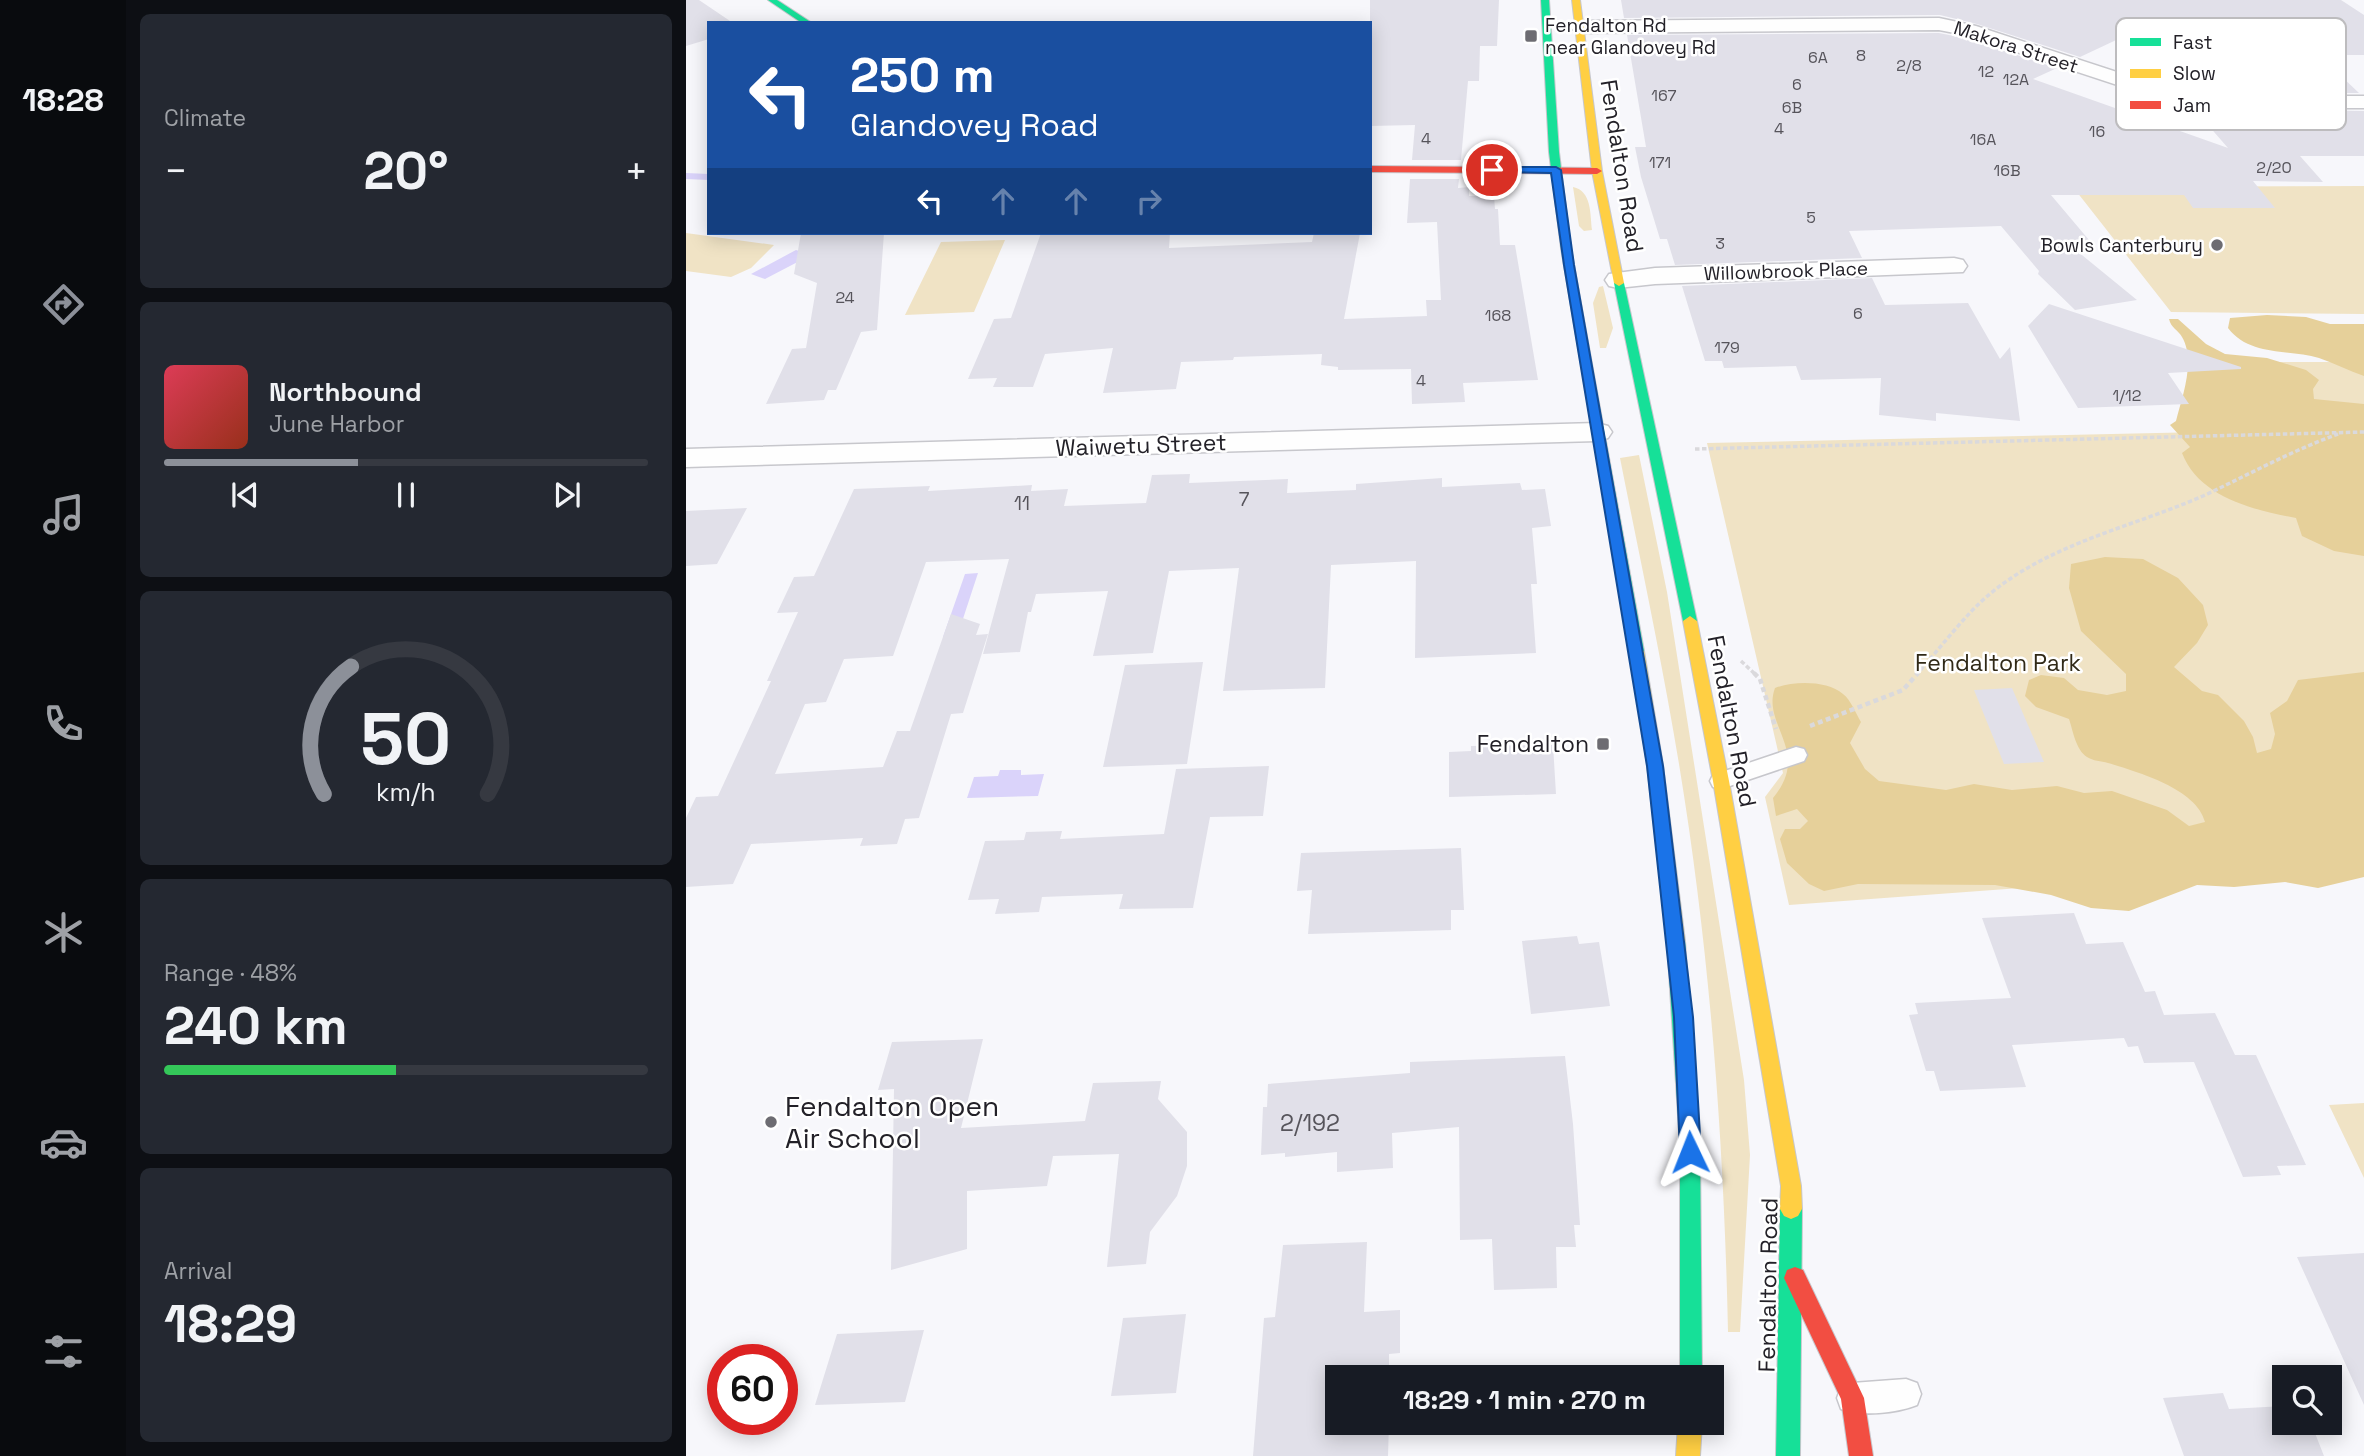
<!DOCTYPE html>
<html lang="en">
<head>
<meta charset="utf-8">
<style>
	:root { --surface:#171b24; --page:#242831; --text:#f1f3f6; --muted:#9ea1a6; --line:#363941; --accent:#8c9099 }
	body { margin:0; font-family:"Space Grotesk",sans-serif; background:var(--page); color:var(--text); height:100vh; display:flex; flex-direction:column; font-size:26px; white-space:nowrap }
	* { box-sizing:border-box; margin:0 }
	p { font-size:23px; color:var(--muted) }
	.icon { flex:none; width:38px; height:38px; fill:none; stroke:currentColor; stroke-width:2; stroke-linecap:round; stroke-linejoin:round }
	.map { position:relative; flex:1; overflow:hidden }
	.sheet { display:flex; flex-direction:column; gap:14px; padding:14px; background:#0d0f14; width:560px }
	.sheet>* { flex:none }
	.top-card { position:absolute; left:21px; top:21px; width:665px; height:214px; border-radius:0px; box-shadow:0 4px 18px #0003; background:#1a4fa0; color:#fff; overflow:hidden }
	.fabs { position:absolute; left:1586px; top:1365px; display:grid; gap:14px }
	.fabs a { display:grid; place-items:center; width:70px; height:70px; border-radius:0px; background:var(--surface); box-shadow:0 4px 18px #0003; font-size:35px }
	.speed { position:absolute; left:21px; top:1344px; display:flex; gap:14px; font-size:35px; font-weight:700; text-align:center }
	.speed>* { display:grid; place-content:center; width:91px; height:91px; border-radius:50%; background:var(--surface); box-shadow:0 4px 18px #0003; line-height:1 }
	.speed .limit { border:10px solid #d22; background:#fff; color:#111 }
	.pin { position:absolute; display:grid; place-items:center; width:60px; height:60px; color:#fff; margin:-30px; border:4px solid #fff; border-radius:50%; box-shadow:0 2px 7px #0007 }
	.me { position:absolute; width:77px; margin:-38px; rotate:358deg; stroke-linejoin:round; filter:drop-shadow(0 0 5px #0008) }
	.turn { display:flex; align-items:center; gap:24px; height:147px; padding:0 28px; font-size:32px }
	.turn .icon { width:91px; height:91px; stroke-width:2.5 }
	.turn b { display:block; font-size:49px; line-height:60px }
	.lanes { display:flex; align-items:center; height:66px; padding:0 28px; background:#0003; justify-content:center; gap:35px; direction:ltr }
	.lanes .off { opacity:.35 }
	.big { font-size:52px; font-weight:800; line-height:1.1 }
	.sheet .card { flex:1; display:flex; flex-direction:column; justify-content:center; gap:10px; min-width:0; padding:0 24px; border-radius:10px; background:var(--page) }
	.sheet .dial { align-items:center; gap:0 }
	.dial svg { height:182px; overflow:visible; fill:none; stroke:var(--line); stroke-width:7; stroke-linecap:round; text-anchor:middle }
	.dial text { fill:var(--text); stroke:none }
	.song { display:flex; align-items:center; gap:21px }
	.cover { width:84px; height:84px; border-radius:10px; background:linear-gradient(135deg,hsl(350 70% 55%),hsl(10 70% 35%)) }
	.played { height:7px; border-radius:4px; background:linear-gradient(90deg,var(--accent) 40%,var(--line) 40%) }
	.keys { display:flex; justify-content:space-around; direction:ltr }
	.heat { display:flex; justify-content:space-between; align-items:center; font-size:38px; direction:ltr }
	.charge { height:10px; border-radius:5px; background:linear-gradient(90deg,#34c759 48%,var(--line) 0) }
	.trip { position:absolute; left:639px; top:1365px; width:399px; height:70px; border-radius:0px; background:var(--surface); box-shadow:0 4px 18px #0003; font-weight:800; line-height:70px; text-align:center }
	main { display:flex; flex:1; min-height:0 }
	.tabs { display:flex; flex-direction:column; width:126px; justify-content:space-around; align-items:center; background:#090b0e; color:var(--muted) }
	.tabs .icon { width:49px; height:49px }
	.tabs .on { color:var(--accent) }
	.tabs b { font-size:32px; color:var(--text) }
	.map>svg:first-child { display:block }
	.green { fill:#f0e3c5 }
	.forest { fill:#e6d09a }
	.water { fill:#dad3fa }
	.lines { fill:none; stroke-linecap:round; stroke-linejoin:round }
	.stream { fill:#dad3fa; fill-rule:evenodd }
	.building { fill:#e1e0e9 }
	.lane-casing { stroke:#c7c7cc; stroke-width:3 }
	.street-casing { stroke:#c7c7cc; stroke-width:3 }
	.fast-casing { stroke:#c7c7cc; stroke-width:2 }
	.slow-casing { stroke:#c7c7cc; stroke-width:2 }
	.jam-casing { stroke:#c7c7cc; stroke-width:2 }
	.path-far1 { stroke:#dad9dc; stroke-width:3.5; stroke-dasharray:4.5 2.5; stroke-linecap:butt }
	.path { stroke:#dad9dc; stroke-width:4.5; stroke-dasharray:5 3.5; stroke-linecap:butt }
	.lane { fill:#fefefe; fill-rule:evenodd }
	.street { fill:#fefefe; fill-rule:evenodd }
	.fast { fill:#16e098; fill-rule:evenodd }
	.slow { fill:#ffcf43; fill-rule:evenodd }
	.jam { fill:#f24e42; fill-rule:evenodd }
	.route { fill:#1a73e8; stroke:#114b97; stroke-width:2 }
	.poi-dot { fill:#6d6c72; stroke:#fff; stroke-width:2.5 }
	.labels { text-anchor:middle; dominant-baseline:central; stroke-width:5; stroke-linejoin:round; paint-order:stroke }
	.far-number-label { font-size:16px; fill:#56545b }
	.far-poi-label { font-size:19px; fill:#232128; stroke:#fff; text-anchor:start }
	.far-street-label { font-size:19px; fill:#232128; stroke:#fff }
	.number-label { font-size:19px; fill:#56545b }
	.street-label { font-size:23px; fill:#232128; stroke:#fff }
	.park-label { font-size:23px; fill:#302917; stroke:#fff }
	.poi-label { font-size:23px; fill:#232128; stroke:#fff; text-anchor:end }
	.near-number-label { font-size:23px; fill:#56545b }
	.near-poi-label { font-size:28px; fill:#232128; stroke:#fff; text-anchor:start }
	.key { fill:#fff; stroke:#bdbcbe; stroke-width:2 }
	.key-label { font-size:19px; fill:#232128 }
</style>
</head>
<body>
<main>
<nav class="tabs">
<b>18:28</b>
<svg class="icon on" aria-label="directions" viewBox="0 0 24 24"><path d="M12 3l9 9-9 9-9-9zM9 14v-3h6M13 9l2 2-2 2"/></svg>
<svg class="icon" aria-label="music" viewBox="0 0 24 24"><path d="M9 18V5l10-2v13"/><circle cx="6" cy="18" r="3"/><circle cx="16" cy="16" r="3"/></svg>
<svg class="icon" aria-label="phone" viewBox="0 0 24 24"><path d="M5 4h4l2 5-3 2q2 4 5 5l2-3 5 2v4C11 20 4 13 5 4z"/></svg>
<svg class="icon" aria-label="climate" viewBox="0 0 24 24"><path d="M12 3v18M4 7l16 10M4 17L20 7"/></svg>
<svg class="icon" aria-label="car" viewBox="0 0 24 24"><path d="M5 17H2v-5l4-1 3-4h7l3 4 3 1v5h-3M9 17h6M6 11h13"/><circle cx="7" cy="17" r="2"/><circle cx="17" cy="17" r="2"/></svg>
<svg class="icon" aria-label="filters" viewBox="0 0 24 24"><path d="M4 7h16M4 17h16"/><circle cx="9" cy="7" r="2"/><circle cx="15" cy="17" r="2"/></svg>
</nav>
<section class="sheet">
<div class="card"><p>Climate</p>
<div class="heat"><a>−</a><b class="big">20°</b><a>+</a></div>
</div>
<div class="card">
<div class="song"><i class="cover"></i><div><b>Northbound</b><p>June Harbor</p></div></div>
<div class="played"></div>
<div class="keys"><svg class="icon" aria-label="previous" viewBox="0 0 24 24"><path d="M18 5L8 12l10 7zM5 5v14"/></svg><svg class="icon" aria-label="pause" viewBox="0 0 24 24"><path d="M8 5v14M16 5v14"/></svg><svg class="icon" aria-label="next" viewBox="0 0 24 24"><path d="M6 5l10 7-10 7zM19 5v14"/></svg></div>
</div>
<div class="card dial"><svg viewBox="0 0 100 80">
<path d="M14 69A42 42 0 1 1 86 69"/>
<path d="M14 69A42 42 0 0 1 26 13" stroke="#8c9099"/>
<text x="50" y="56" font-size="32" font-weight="700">50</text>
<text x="50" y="72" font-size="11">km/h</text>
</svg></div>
<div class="card"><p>Range · 48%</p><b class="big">240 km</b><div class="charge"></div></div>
<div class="card"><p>Arrival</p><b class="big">18:29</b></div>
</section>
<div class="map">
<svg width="1678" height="1456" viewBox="0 0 1678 1456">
	<rect width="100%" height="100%" fill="#f7f7fb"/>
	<path class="green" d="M1678,186v128l-193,-2 -98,-125z
		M887,187c19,4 17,27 19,43l-8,1 -5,-5z
		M0,233l88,12 -23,23 -20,9 -45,-6z
		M319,240l-31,72 -69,3 36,-73z
		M917,286l10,42 -7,20h-6l-7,-45 6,-16z
		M1517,362h161v501l-575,42 -24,-108 18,-24 -76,-330 541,-12z
		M953,455l28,137 77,488 6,75 -10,177h-12c-4,-190 -18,-380 -49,-568 -17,-103 -39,-205 -59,-306z
		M1678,1103v75l-35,-73z"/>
	<path class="forest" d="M1581,315l39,2 24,7h34v52c-15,-5 -30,-13 -45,-18 -29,-9 -69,-1 -91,-30l2,-10z
		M1483,319h9l28,25 19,10 42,4 39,12 13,10 -6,9 1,10 50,5v152l-30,-5 -32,-15 -6,-18c-43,-8 -97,-21 -114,-65l8,-6 -20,-22 6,-4c6,-24 20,-60 6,-84 -4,-7 -11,-9 -13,-18z
		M1419,557l38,2 35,19 25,27 5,20 -11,18 -23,24 28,24 16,4 26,26 9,16 4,16 14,-4 4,-15 -5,-21 17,-12 11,-21 66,-8v205l-46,11 -33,-6 -51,5 -37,-2 -68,26 -38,-3 -40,-13 -56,-10 -137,-1 -34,7 -15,-7 -22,-21 -7,-24 5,-10h15l8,-8 -11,-12 -21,7 -3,-18c39,-47 -12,-73 2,-110 18,-7 52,-8 68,6 8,6 13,20 18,28l-11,21 15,26 14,12 67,9 28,-6 38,6 45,-4 27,7 28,-2 55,19 22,16 16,-4c-8,-33 -67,-50 -97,-59 -7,-2 -15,-2 -21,-6 -11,-7 -14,-26 -18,-38l-33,-12 -11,-11 4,-16 12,-5 23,3 14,12 29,5 19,-4v-17l-45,-43 -12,-43 2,-24z"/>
	<path class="water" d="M110,250l15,5 -46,24 -14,-5z
		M292,573l-21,64h-14l22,-63z
		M314,770h21v5l23,-1 -6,22 -71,2 7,-21 24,-1z"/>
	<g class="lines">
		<path class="stream" d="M0,173l23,1v6l-23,-1z"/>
	</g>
	<path class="building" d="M0,0h13l34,23h-24v16l-23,7z
		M684,0h129l-2,46h-17l-1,35h-11l-7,79h-49l3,-35 -45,1z
		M935,0h720l23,15v40h-45l40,38h-148l-35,-4 -47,-55 -49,23 -103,-33 -37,-9 -316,3z
		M1253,33l25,5 93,30 -24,11 195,69 -34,-39 170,2v45h-64l23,26 -70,-1 22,27h-82l-9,-13h-133l38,45 -23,2 71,58 -62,10 -37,-36 1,-3 -38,-45 -152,5 13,27 -187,7 -8,-26h-7l-19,-62 -6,-30h11l-19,-112z
		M724,179h49l-1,9 11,-1v9h25l1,13h3l2,36h15l23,135 -75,3 2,19 -53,2 -1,-35 -73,1v-3l-17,-2 1,-11 -88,3 -1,3 -52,2 -5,27 -73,4 10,-45 -68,6 -12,33h-40l4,-9 -29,1 26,-60 17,-1 30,-85h129l-1,15 143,-6 2,-9h46l-16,86 83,-3 -1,-16h15l-4,-78 -30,1z
		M115,233h83l-7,97 -16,2 -25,58h-8l-4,10 -58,4 26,-55 14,-1 11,-65 -23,-9z
		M1186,278l13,27 83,-2 32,56 10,-12 10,74 -84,-8v8l-57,-6 2,-37 -80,2 -5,-14 -72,2 -2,-7h-17l-23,-75z
		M1363,304l192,63v2l-73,4 21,31 -111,4 -50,-82z
		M504,474l-1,9 99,-4 -1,14 69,-3v-6l86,-6v9l78,-4 2,7 23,-1 6,37 -19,2 5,56h-6l5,69 -121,5 1,-97 -85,4 -6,123 -102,3 16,-123 -70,3 -16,82 -60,3 15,-65 -72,3 -5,18h-3l-8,40 -37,2 26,-95 -83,3 -33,94 -49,3 -18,43 -21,2 -30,70 108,-7 14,-36h13l41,-117 29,10 -4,11 12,-1 -25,79 -12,1 -32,104 -14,1 -8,25 -37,2 3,-8 -112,6 -18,40 -47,3v-69l10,-21 22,-1 53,-115h-4l31,-69 -21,1 17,-36 20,-1 40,-87 76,-3 -2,5 104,-6 -1,6 37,-2 -4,17 82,-3 6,-28z
		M61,508l-30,56 -31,2v-55z
		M517,662l-16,102 -84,3 22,-102z
		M1326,688l32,74 -40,2 -30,-74z
		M867,745l3,49 -107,3v-45l22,-1v-5z
		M583,766l-6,50 -53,1 -17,91 -74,1 4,-15 -81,3 -3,15 -44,2 4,-15 -31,1 17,-59 39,-1 2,-8 36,-1 -2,8 104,-5 12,-65z
		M775,848l3,62h-13v20l-143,4 4,-44 -15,1 4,-38z
		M1388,913l12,31 37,-2 22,50 10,-1 9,24 51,-2 20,42h21l50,110 -29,1 4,9 -38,2 -49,-115 -50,1 -6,-17 -10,1 -4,-9 -112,7 14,42 -86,4 -6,-20h-8l-17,-56 9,-1 -3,-11 96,-5 -29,-80z
		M891,936l2,8 20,-2 11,64 -79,8 -9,-73z
		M297,1039l-22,89 124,-7 8,-38 68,-2 -3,18 29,33v34l-10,30 -27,36 -4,32 -39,3 12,-113 -66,2 -6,30 -80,5v58l-76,21 3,-181 -16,1 14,-48z
		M879,1056l8,68 7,101h-6l2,22h-20l1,41 -63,2 -2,-51 -32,1 -1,-113 -67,6 1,35 -56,4v-20l-52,5v-4l-24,2 2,-48h4l1,-23 142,-11v-11z
		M681,1242l-3,70 36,-2v43l-11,1v23h-52v46h52l-1,33h-135l11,-138 11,-1 8,-72z
		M1678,1253v152l-67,-148z
		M500,1314l-10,79 -65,3 12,-78z
		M238,1330l-19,72 -90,3 22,-71z
		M1537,1393l6,16 55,-3v17h27l13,33h-140l-21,-58z"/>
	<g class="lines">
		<g class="lane-casing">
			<path id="lane" d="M1110,747l8,2 3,6 -3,6 -83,28 -8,-2 -3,-6 3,-6z
				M1220,1379l11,4 4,11 -4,11c-20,8 -56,12 -76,4l-4,-11 4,-11 11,-4z"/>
		</g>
		<g class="street-casing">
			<path id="street" d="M1253,18l37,8 205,67 30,3h153v12h-153l-33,-3 -213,-70 -26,-5 -360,3 -10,-6 10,-6z
				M1268,258l9,2 4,6 -4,6 -308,12 -37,4 -9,-2 -4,-6 4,-6 46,-6z
				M911,423l11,3 4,6 -4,6 -11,3 -911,26v-18z"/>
		</g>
		<g class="fast-casing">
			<path id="fast" d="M82,0h9l35,23h-10z
				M855,0h8l10,152 12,96 73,403 -7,5 -7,-5 -69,-403 -12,-96z
				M933,280l5,3 73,338 -7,5 -7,-5 -69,-338z
				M990,933l6,3 3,5 15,206 2,230h-22v-230l-13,-206 3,-5z
				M1105,1199l7,3 4,7 -2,247h-24l4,-247 4,-7z"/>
		</g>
		<g class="slow-casing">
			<path id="slow" d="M886,0h8l22,171 22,112 -5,3 -5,-3 -22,-112z
				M1004,616l7,5 32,160 72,405 1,23 -4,7 -7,3 -7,-3 -4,-7 1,-23 -68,-405 -30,-160z
				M951,646l7,5 19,114 22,176 -3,5 -6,3 -6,-3 -3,-5 -20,-176 -17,-114z
				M992,1423h24l-2,33h-24z"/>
		</g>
		<g class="jam-casing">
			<path id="jam" d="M684,166l227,2 5,3 -5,3 -227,-2z
				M1109,1267l8,3 61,128 9,58h-24l-8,-57 -57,-121 3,-8z"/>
		</g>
		<path class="path-far1" d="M1009,449l669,-17
			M1055,661l15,14
			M1230,675c23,-25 50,-62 75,-82 61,-50 141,-66 212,-97 45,-21 88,-45 135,-62"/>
		<path class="path" d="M1068,673l6,6 16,50
			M1124,726l93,-36 15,-17"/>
		<use href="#lane" class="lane"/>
		<use href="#street" class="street"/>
		<use href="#fast" class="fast"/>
		<use href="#slow" class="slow"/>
		<use href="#jam" class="jam"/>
	</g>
	<path class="route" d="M806,167h64l5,3 13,95 89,501 30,251 8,135 -3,7 -8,2 -7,-2 -3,-7 -6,-135 -27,-251 -83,-501 -13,-92 -62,-1v-4z"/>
	<g class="poi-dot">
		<rect x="838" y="29" width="14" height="14" rx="3.5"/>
		<circle cx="1531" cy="245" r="7"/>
		<rect x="910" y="737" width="14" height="14" rx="3.5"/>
		<circle cx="85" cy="1122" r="7"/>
	</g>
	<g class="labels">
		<g class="far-number-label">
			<text x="1175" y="55">8</text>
			<text x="1132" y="57">6A</text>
			<text x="1223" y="65">2/8</text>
			<text x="1300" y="71">12</text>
			<text x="1330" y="79">12A</text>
			<text x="1111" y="84">6</text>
			<text x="978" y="95">167</text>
			<text x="1106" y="107">6B</text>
			<text x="1093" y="128">4</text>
			<text x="1411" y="131">16</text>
			<text x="740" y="138">4</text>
			<text x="1297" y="139">16A</text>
			<text x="974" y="162">171</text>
			<text x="1588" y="167">2/20</text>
			<text x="1321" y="170">16B</text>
			<text x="1125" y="217">5</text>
			<text x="1034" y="243">3</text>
			<text x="159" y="297">24</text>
			<text x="1172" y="313">6</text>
			<text x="812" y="315">168</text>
			<text x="1041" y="347">179</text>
			<text x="735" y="380">4</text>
			<text x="1441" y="395">1/12</text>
		</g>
		<g class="far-poi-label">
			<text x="859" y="25">Fendalton Rd<tspan x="859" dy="22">near Glandovey Rd</tspan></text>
			<text x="1517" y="245" text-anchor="end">Bowls Canterbury</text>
		</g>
		<g class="far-street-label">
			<text transform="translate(1330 47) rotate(18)">Makora Street</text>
			<text transform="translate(1100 271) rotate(-2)">Willowbrook Place</text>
		</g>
		<g class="number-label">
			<text x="558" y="499">7</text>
			<text x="336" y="503">11</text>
		</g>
		<g class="street-label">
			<text transform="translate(936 166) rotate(81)">Fendalton Road</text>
			<text transform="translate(455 445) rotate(-2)">Waiwetu Street</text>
			<text transform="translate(1046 721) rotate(79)">Fendalton Road</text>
			<text transform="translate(1082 1285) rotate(-89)">Fendalton Road</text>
		</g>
		<g class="park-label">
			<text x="1312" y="663">Fendalton Park</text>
		</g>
		<g class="poi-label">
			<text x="903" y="744">Fendalton</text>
		</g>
		<g class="near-number-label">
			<text x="624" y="1123">2/192</text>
		</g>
		<g class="near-poi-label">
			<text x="99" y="1106">Fendalton Open<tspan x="99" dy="32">Air School</tspan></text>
		</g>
	</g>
	<rect x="1430" y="18" width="230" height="112" rx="10" class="key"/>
	<rect x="1444" y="38" width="31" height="8" fill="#16e098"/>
	<rect x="1444" y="69" width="31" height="9" fill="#ffcf43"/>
	<rect x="1444" y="101" width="31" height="8" fill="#f24e42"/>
	<g class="key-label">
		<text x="1487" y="49">Fast</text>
		<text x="1487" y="80">Slow</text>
		<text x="1487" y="112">Jam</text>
	</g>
</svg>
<div class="fabs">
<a><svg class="icon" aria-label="search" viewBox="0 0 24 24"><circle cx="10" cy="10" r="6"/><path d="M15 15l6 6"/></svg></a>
</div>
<div class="speed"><div class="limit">60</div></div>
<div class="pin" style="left:806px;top:170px;background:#d93025"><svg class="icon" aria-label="arrive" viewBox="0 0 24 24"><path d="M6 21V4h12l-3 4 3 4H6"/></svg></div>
<svg class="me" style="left:1004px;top:1152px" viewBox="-20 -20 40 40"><path d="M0-17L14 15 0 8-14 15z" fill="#1a73e8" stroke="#fff" stroke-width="4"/></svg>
<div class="trip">18:29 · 1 min · 270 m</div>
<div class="top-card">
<div class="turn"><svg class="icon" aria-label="left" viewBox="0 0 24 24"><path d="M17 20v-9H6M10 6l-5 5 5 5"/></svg><div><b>250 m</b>Glandovey Road</div></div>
<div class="lanes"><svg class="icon" aria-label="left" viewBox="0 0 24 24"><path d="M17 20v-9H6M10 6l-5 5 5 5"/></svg><svg class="icon off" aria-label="ahead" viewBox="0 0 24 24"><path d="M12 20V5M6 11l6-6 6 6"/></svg><svg class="icon off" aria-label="ahead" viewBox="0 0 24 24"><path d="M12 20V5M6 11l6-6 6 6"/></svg><svg class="icon off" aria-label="right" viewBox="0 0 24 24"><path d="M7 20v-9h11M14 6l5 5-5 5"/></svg></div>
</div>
</div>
</main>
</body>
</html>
